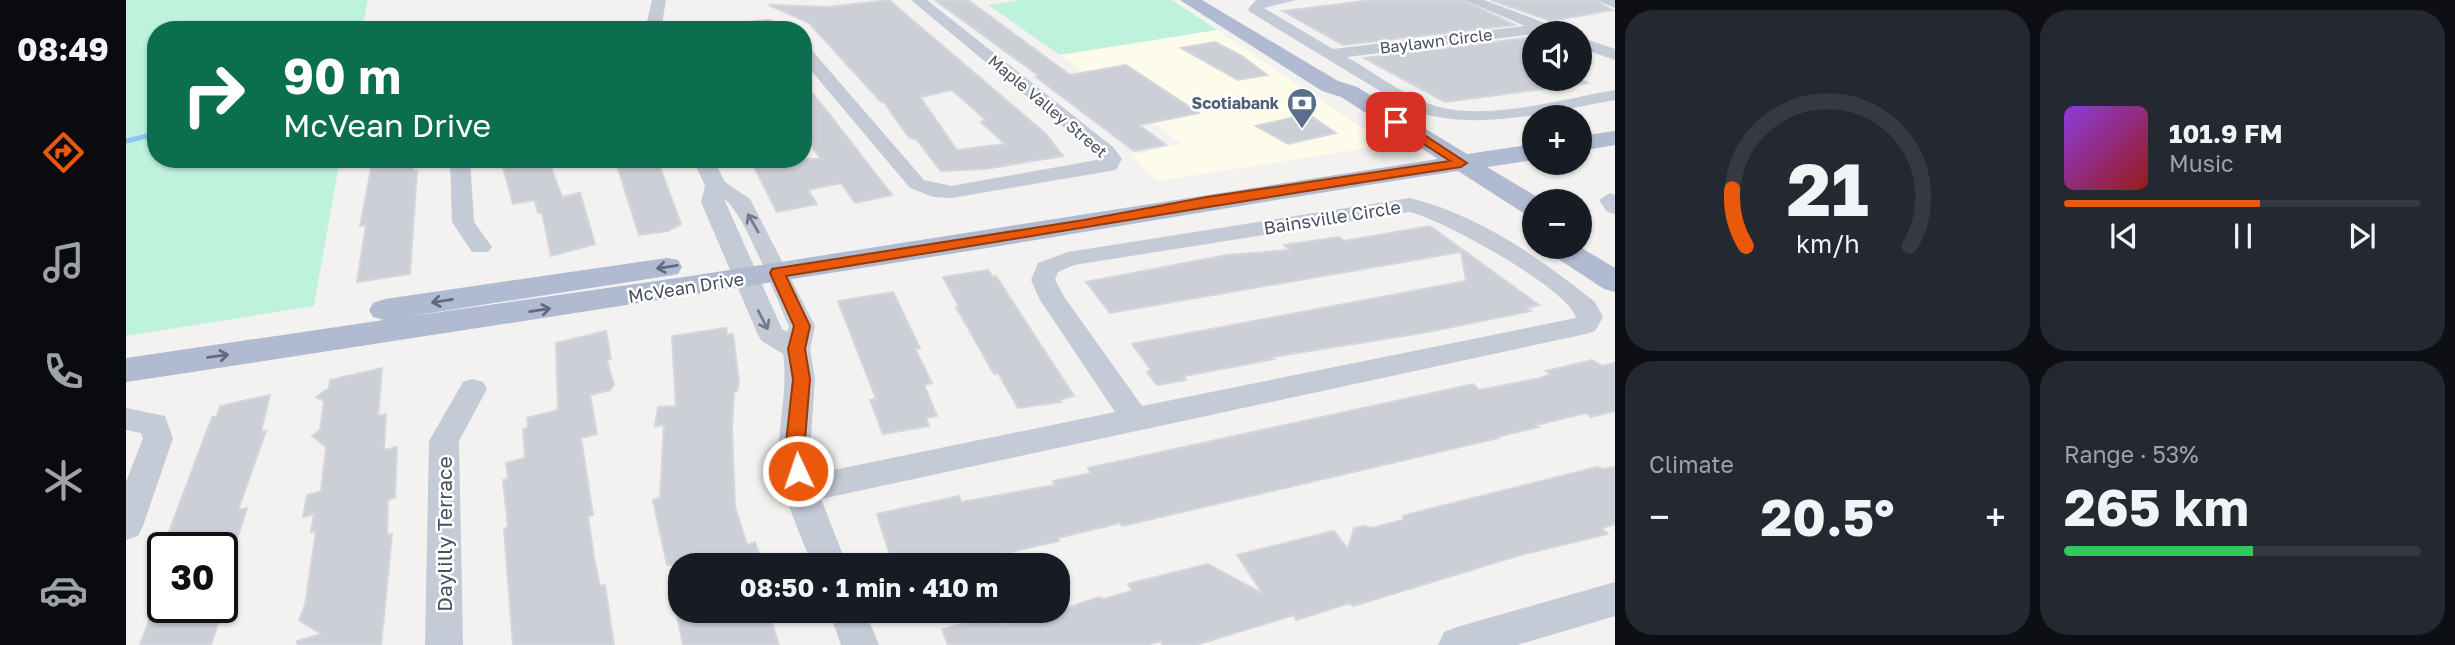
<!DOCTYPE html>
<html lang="en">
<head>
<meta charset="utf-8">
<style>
	:root { --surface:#171b24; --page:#242831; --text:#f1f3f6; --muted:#9ea1a6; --line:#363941; --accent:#ea580c }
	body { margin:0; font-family:"Golos Text",sans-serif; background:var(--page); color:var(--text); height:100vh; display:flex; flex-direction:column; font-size:26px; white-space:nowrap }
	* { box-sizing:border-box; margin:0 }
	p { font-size:23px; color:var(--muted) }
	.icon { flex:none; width:38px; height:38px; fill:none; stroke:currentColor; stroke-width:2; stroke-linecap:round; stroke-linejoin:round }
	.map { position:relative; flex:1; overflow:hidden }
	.details { display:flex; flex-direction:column; gap:10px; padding:10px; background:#0d0f14; width:840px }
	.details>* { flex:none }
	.top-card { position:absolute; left:21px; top:21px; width:665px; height:147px; border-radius:28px; box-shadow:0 2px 5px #0004; background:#0b6e4f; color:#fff; overflow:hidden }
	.buttons { position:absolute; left:1396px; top:21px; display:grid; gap:14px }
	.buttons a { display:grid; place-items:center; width:70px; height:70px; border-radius:50%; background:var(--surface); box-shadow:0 2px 5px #0004; font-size:35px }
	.speed { position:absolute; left:21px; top:532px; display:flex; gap:14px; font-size:35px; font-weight:700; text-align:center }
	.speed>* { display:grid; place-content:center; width:91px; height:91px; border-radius:50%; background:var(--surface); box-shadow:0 2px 5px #0004; line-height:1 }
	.speed .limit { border:4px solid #111; border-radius:10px; background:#fff; color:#111 }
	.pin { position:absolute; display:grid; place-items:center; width:60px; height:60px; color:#fff; margin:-30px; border-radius:14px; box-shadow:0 4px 10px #0006 }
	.me { position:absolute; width:77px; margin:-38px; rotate:357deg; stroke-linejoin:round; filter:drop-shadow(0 0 5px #0008) }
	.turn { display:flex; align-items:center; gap:24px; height:147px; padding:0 21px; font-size:32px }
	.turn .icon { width:91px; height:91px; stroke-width:2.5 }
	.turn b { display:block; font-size:49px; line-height:60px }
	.big { font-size:52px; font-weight:700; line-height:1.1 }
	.details .card { flex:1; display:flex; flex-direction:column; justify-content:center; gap:10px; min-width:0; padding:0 24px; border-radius:28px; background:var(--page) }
	.details .dial { align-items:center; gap:0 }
	.dial svg { height:182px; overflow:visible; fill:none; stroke:var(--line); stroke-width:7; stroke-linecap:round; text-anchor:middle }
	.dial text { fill:var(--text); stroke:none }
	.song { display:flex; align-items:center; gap:21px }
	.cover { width:84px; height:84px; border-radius:10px; background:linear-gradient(135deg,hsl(270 70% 55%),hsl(0 70% 35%)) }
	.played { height:7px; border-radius:4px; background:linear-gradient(90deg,var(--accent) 55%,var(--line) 55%) }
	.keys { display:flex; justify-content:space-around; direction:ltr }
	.heat { display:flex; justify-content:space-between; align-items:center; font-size:38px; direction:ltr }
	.charge { height:10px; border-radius:5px; background:linear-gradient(90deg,#34c759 53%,var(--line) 0) }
	.details .tiles { flex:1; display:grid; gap:10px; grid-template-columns:repeat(2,1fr) }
	.trip { position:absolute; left:542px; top:553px; width:402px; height:70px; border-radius:28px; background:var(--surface); box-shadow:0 2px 5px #0004; font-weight:700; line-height:70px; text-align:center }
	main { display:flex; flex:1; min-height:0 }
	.tabs { display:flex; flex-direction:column; width:126px; justify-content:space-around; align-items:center; background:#090b0e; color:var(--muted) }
	.tabs .icon { width:49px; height:49px }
	.tabs .current { color:var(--accent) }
	.tabs b { font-size:32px; color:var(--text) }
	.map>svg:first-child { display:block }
	.commercial { fill:#fdfceb }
	.green { fill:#bff2dd }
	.water { fill:#8ac6f1 }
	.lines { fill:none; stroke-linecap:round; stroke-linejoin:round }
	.stream { stroke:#8ac6f1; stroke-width:5 }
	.building { fill:#cdcfd7; stroke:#d5d6dd; stroke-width:2; fill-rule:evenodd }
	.minor { fill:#c4cad6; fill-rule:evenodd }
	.major { fill:#b0bad1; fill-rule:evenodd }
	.oneway { stroke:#737a89 }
	.oneway2 { stroke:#626a7c }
	.route { fill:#ea580c; stroke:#983908; stroke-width:2 }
	.labels { text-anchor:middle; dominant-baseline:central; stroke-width:5; stroke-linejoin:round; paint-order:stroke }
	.far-street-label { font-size:16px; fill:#484f60; stroke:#fff }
	.far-service-label { font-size:16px; font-weight:bold; fill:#4e5e75; stroke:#fff; text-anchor:end }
	.street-label { font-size:18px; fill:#484f60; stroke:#fff }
	.near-street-label { font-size:21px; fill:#484f60; stroke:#fff }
</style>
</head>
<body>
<main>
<nav class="tabs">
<b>08:49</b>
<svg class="icon current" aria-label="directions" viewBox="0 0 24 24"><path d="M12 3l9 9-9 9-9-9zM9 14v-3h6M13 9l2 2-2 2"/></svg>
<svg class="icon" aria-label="music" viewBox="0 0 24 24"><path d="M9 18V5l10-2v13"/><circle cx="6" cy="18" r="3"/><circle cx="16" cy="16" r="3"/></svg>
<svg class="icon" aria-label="phone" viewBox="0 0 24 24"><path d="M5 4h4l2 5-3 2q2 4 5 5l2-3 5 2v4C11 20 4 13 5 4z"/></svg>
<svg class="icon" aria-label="climate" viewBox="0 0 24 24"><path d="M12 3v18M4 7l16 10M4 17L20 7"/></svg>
<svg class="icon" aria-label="car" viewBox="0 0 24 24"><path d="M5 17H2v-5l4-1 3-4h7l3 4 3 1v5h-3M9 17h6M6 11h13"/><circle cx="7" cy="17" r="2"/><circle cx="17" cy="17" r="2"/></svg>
</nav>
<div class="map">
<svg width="1489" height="645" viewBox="0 0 1489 645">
	<rect width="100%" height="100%" fill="#f3f2f1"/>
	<path class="commercial" d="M1091,30l153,103 3,14 -216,34 -26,-25 50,-13 -121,-88z"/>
	<path class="green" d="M0,0h242l-6,30h-206v129h184l-26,147 -188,30z
		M894,0h152l45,30 -157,25 -72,-50z"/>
	<path class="water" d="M478,23l7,4 -2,3h-192z"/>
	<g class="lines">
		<path class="stream" d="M0,141l30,-7"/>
	</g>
	<path class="building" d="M763,0l157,134 17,22 -78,13 -44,2 -25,-32 -6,-1 -11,-14 -15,-22h-3l-72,-79 -40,-18 60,2zM826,90l33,29 -4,3 24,22 -48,6 -37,-53z
		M809,0h33l102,75 56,-10 73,48 -60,12 27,20 -32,6 -98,-74 3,-1z
		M1247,0h89l53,25 -172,20 -60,-34z
		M1365,0h103l18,10 -61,11z
		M1409,37v42h44l9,4 -143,19 -81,-44z
		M1089,42l27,14 25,19 -29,5 -57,-32z
		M677,82l28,34 61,79 -37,8 -14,-20 -33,7 9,14 -40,8 -27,-53h71l-18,-24z
		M1182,114l28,19 -48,11 -32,-18z
		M247,159h40v12h4l-7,103 -53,8 9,-57 -6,1z
		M378,159h44l14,38 18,-4 15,51 -44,12 -9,-43h-4l-3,-13 -22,4 -11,-40 3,-1z
		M489,159h42l24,65 -13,7 -29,4z
		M1304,226l109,79 -12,3 4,3 -103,21 -156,25 2,2 -90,17 2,4 -29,5 -10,-13 4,-2 -19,-26 334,-63 -5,-29 -351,61 -24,-31 141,-27 63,-5 -6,-5 55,-8 5,4z
		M862,270l5,7 3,-1 78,120 -15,4 2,2 -43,6 -20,-35 -4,1 -38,-67h3l-16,-30z
		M767,292l27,56 -5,1 17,34 -8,2 13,31 -11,2 3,8 -46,8 -13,-34 6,-1 -38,-98z
		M600,328l1,7 6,-1 6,49 -2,8 -3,1 -2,36 3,79 12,38 8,-3 8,23h-96l-14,-65 7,-2 4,-73 -9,1 3,-19 18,-1 -4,-70z
		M480,331l5,28 -4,1 7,25 -4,5 -20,5 7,39 -16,4 12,77 -5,1 6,42 6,28 5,-1 9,60h-101l-9,-116 4,-2 -5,-47 5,-1 -2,-16 19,-5 -2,-29 5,-1 -1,-10 31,-8 -2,-67z
		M1466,360l10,6 13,-3v48l-24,6 -5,-4 -50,12 3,2 -42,10 2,1 -377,88 -2,-3 -62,15 1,3 -105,24h-61l-16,-51 82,-18 2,6 94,-17 -2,-4 38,-8 -3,-5 385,-84 6,6 62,-12 9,-4 -4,-3z
		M256,368l-4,48 8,-2 -2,36 13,-3 -2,51 -7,2 -1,35 5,-1 -11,111h-83l-1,-4 24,-7 -22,-14 6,-15 11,-74 -5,1 3,-18 -11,3 4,-22 14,-4 5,-44 -14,-11 8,-6 4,-29 -8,-4 13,-9 1,-8z
		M144,395l-9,37 5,-1 -28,79 9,-2 -10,31 -41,9h-33l49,-131 5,-1 3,-10z
		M1471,467l7,2 11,-2v57l-13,4 6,6 -91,22 -164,50 -3,-3 -54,17 -2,-5 -98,30h-33l-2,-4 -15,4h-198l-6,-16 55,-13 3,9 22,-6 4,-7 5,-1h28l40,-14 4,2 29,-8 -4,-7 80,-20 55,30 -26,-39 97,-24 14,18 6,-21 10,-2 7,2 32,-8v-4l10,-3z
		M98,604l-13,41h-71l14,-38h68z
		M550,611h92l11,34h-96z"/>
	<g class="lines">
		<path class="minor" d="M526,0h14l-5,30h-16z
			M785,0h16l186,147 9,12 -6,11 -165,28 -18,-1 -23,-9 -107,-127v-16l6,2 115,133 27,6 151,-27z
			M1130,0h40l-32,8 69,41 192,-23 -61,-26h20l61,23 6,5 -8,5 -196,24c26,15 52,35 80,46 51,21 135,-4 188,-13v10c-68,12 -135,32 -202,11l-163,-99 -2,-3z
			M1470,0h19v8z
			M643,19l25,11h-97l8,-5z
			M1454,37l35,12v11l-35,-12z
			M324,159h20l4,63 18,25 -4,5h-16l-20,-30z
			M567,159h20l12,23 25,17 65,127 -5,23 5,30 -5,73 4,22 301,-62 -75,-112 -9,-20 7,-17 30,-11 342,-54c71,18 128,59 185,104l8,15 -8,14 -9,3 -765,165 26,66h-35c-13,-35 -34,-76 -33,-114 0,-34 9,-64 4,-97l-21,-13 -4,-6 -57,-133 4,-16zM598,199c20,12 53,102 65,127l-2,6 -5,-3zM1284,212c31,7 161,78 166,106l-434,88 -77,-108 -10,-18 3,-8 16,-7z
			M1484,193l5,2v19l-8,-2 -8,-12z
			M347,379l10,3 4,7 -28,52 4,204h-38l4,-204 34,-59z
			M0,408l39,8 8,22 -30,88 -5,10 -12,4v-58l17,-44 -2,-5 -15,-3z
			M1489,582v34l-98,29h-79l6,-13 13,-5z
			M703,611h36l14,34h-38z"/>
		<path class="major" d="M1054,0h22l136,81 19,6 110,67 68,-10v16l-48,7 57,34h-9v15l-10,-2 -67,-43c-170,26 -339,56 -508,83 -275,44 -549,86 -824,128v-24l258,-38 -11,-3 -4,-7 4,-7 12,-4 282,-41 11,2 4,7 -4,7 -11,2 -262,41 286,-41 747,-117 -97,-62 -19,-6z
			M1489,131v14l-35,6v-15z
			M1419,247h35l35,21v24l-11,-3 -55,-36z"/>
	</g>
	<defs><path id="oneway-shaft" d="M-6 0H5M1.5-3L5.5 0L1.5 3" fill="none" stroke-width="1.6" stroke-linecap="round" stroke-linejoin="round" transform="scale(1.75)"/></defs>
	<g class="oneway">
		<use href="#oneway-shaft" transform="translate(627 223) rotate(-120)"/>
		<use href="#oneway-shaft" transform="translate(637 320) rotate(63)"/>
	</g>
	<g class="oneway2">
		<use href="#oneway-shaft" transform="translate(541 267) rotate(171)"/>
		<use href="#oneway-shaft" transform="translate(316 301) rotate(171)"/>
		<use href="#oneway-shaft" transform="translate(414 310) rotate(-9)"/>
		<use href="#oneway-shaft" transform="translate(92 356) rotate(-8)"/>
	</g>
	<path class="route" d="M1266,119h8l67,44 -6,4c-225,34 -450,73 -675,109l24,50 -5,23 5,30 -6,73 3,19 -3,5h-13l-6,-24 8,-73 -5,-30 6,-23 -24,-53 2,-4 312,-49 123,-23 243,-36 -58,-37z"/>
	<defs>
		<g id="bank-pin" transform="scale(1.575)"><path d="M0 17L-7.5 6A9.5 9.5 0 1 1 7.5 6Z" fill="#5c6f8a" stroke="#fff"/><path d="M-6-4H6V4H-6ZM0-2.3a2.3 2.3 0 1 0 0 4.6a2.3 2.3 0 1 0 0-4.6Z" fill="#fff"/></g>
	</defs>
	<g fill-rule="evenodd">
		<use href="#bank-pin" x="1176" y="103"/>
	</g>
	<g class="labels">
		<g class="far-street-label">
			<text transform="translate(1310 41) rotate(-7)">Baylawn Circle</text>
			<text transform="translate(922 106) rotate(40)">Maple Valley Street</text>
		</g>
		<g class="far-service-label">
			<text x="1153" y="103">Scotiabank</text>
		</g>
		<g class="street-label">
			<text transform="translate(1206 217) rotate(-9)">Bainsville Circle</text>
			<text transform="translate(560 287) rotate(-9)">McVean Drive</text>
		</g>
		<g class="near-street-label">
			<text transform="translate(318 534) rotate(-90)">Daylilly Terrace</text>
		</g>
	</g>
</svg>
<div class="buttons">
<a><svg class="icon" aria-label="sound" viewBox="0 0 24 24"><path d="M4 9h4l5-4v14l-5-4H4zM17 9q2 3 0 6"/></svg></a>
<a>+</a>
<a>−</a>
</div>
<div class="speed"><div class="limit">30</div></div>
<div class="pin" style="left:1270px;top:122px;background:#d93025"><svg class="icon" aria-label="arrive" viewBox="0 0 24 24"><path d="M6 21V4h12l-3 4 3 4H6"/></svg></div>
<svg class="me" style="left:672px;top:471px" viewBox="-20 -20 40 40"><circle r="17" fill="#ea580c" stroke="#fff" stroke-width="3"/><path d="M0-11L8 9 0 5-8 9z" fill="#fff"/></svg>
<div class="trip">08:50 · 1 min · 410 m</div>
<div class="top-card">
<div class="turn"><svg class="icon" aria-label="right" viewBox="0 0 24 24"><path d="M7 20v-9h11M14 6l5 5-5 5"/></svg><div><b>90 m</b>McVean Drive</div></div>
</div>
</div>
<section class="details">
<div class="tiles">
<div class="card dial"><svg viewBox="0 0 100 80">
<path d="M14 69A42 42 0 1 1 86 69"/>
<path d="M14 69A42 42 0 0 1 8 44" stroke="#ea580c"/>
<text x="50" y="56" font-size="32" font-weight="700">21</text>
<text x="50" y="72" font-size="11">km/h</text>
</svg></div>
<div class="card">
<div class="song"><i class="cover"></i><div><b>101.9 FM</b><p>Music</p></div></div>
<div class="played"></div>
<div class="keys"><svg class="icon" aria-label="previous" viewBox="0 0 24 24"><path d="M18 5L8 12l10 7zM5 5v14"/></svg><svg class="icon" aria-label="pause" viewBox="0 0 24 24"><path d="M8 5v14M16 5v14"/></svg><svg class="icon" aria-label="next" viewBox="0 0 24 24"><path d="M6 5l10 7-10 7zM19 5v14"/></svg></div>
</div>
<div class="card"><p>Climate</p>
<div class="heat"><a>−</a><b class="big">20.5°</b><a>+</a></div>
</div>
<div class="card"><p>Range · 53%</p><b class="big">265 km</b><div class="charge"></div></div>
</div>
</section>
</main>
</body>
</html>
